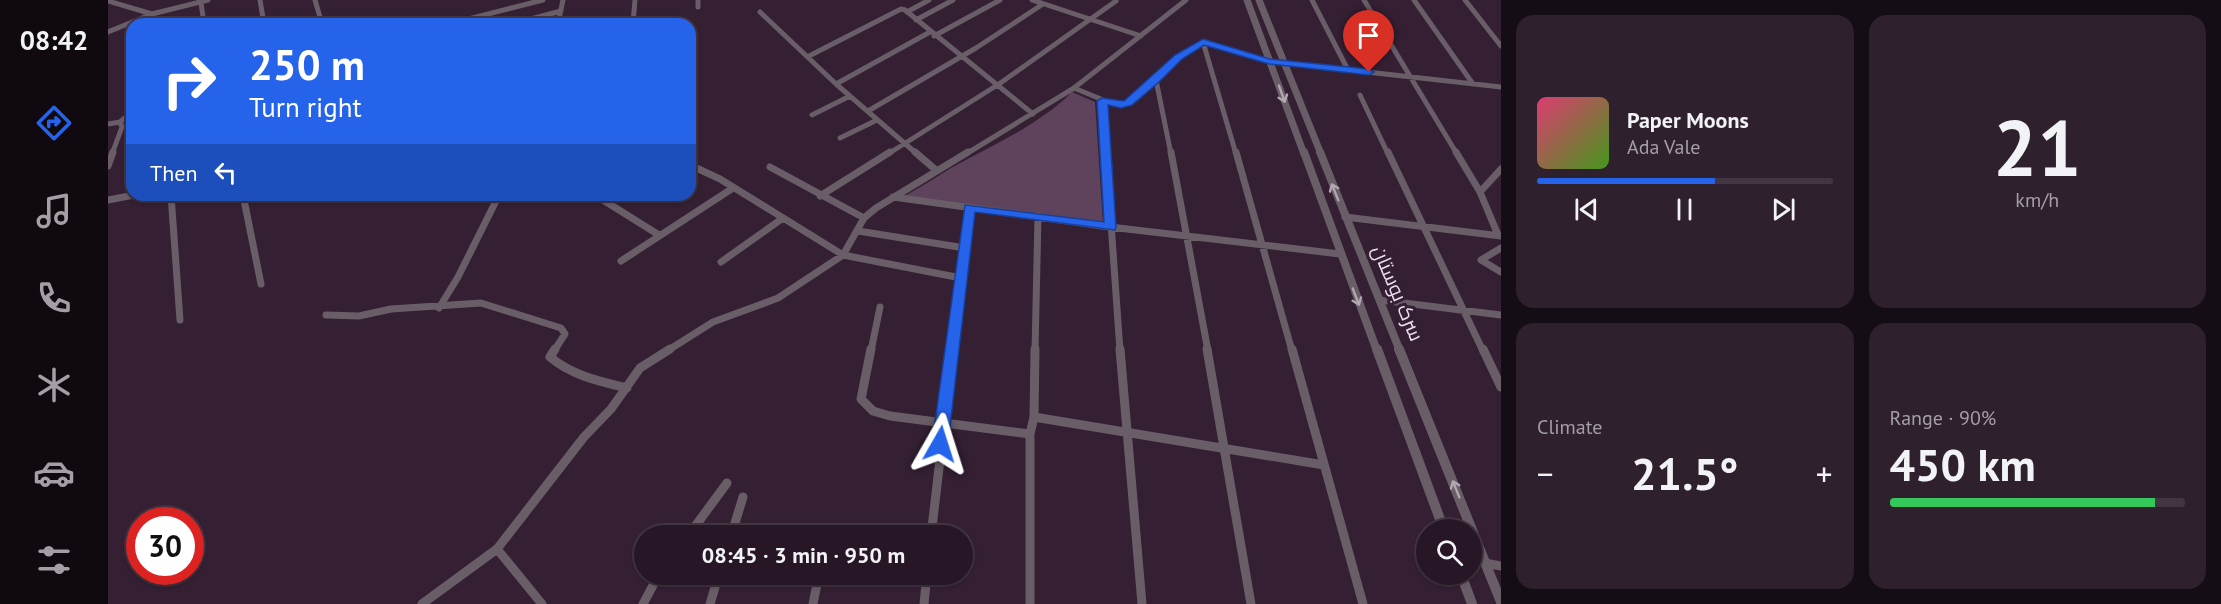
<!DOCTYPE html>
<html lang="en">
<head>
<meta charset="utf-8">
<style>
	:root { --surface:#271726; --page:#2f202e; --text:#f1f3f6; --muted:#a49fa7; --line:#433643; --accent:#2563eb }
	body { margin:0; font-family:"PT Sans",Cairo,sans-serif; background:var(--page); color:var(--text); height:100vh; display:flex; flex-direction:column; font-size:22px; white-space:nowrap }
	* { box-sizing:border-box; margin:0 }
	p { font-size:20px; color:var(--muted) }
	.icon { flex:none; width:33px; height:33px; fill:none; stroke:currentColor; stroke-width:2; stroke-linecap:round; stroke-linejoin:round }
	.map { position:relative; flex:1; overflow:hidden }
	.panel { display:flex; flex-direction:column; gap:15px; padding:15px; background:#150d15; width:720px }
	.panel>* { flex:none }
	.top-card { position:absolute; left:18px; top:18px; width:570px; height:183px; border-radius:18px; box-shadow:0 2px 4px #0004,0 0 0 2px var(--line); background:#2563eb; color:#fff; overflow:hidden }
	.fabs { position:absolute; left:1308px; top:519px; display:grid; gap:12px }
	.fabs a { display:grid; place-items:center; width:66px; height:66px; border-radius:50%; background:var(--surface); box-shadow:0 2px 4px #0004,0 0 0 2px var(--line); font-size:30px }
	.speed { position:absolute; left:18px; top:507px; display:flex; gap:12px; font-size:30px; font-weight:700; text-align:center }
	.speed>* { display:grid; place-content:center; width:78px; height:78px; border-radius:50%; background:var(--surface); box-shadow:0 2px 4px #0004,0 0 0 2px var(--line); line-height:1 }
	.speed .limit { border:9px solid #d22; background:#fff; color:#111 }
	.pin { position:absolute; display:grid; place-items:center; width:51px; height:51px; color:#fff; margin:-62px -26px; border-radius:50% 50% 50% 0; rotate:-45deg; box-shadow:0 0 6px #0007 }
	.pin .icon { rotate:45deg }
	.me { position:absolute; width:66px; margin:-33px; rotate:6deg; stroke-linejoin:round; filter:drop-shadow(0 0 4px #0008) }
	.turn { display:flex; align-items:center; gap:21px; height:126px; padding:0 24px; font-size:27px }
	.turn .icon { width:78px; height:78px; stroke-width:2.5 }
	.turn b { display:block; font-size:42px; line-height:51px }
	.then { display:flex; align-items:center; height:57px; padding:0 24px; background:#0003; gap:12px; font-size:22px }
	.big { font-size:45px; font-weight:600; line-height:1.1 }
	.panel .card { flex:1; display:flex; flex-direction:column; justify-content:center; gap:9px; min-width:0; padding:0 21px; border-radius:18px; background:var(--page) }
	.panel .dial { align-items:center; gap:0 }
	.dial b { font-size:78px; line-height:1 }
	.song { display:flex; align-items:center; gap:18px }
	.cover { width:72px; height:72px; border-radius:9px; background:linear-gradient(135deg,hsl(340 70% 55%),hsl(100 70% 35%)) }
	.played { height:6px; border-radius:3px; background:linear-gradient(90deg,var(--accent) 60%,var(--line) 60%) }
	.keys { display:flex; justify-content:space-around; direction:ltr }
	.heat { display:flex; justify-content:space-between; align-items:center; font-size:33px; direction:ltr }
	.charge { height:9px; border-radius:4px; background:linear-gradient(90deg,#34c759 90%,var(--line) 0) }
	.panel .tiles { flex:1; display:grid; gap:15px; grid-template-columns:repeat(2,1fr) }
	.trip { position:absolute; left:526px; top:525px; width:339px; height:60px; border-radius:30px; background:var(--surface); box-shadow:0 2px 4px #0004,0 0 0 2px var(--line); font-weight:600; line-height:60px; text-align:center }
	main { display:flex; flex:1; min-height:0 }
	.menu { display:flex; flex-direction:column; width:108px; justify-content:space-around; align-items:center; background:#10090f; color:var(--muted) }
	.menu .icon { width:42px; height:42px }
	.menu .on { color:var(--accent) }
	.menu b { font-size:27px; color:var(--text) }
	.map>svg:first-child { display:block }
	.green { fill:#5f435d }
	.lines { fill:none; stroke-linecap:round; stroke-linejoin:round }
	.minor-far2 { stroke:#695e68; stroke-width:5 }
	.minor-far1 { stroke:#695e68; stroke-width:7 }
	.minor { stroke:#695e68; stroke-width:9 }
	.tertiary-far2 { stroke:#695e68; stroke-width:7 }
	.tertiary-far1 { stroke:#695e68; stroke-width:8 }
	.tertiary { stroke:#695e68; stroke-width:10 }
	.oneway { stroke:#b2a6b1 }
	.route { fill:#2563eb; stroke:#184099; stroke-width:1.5 }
	.labels { text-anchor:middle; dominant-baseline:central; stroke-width:6; stroke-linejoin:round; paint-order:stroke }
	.street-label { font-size:20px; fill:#eee0ec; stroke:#341f33 }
</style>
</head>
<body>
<main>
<nav class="menu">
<b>08:42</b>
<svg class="icon on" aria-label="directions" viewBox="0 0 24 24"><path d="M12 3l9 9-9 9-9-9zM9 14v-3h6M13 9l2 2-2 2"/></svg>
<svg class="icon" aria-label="music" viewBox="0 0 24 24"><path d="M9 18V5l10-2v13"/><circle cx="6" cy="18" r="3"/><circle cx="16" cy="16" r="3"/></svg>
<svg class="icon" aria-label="phone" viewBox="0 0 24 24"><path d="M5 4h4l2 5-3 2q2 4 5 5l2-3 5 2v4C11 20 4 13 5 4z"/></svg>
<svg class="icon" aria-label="climate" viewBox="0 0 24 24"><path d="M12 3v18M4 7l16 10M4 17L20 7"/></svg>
<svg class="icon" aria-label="car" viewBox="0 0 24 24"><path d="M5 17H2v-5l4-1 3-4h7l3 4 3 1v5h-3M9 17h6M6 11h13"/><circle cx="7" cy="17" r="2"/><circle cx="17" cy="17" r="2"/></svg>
<svg class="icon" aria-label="filters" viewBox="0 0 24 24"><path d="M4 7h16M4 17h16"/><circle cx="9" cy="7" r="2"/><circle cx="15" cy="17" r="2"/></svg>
</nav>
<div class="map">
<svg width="1393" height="604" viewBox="0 0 1393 604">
	<rect width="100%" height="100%" fill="#341f33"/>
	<path class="green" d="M964,92l23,10 8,122 -200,-27c16,-9 32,-19 48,-29 41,-23 87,-42 121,-76z"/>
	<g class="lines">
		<path class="minor-far2" d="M152,0l4,24
			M207,0l7,24
			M590,0v7
			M924,0l109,36
			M1204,0l36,70
			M1256,0l93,154
			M1306,0l59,84
			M1357,0l36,46
			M0,1l44,13
			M93,3l3,21
			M652,12l76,72 81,70
			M799,12l22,-12
			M808,20l37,-20
			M525,23l2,-23
			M341,24l94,-24
			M404,24l49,-13
			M450,24l5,-24
			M0,32l44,-18 56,-14
			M826,36l66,-36
			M1095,42l33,112
			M701,56l92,-47 4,1 128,104
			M1048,80l15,74
			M728,84l94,-52
			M966,88l39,16 15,-1 50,-45 25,-16 66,19 232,26
			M1252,95l28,59
			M994,101l4,53
			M760,111l108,-63 67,-44
			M704,115l38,-19
			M0,124l12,-2 12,-10
			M732,138l37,-18
			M4,154l10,-27 -2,-5
			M780,154l111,-70 117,-83
			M858,154l108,-66 112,-88"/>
		<path class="minor-far1" d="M807,152l22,19
			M998,152l14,199
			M1063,152l37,199
			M1128,152l56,199
			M1280,152l95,199
			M1348,152l24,40 18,43
			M582,165l30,14 123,76 118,23
			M0,166l5,-14
			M662,167l94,51
			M1372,192l21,-23
			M63,195l9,125
			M135,195l18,89
			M487,195l64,40
			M712,196l70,-44
			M785,197l217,30 230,27
			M0,200l26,-5
			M1237,217l156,19
			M750,231l107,17
			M1393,248l-20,12 20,12
			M513,261l112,-73
			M613,262l62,-44
			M1272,300l121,15
			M331,308l19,-31 41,-82
			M218,315l33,1 32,-7 90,-6 80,25 4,6 -11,17
			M559,351l46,-29 65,-24 65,-43 21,-37 12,-10 92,-56
			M763,351l9,-44
			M844,351l17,-143
			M927,351l3,-135"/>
		<path class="minor" d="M447,349l-5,8c23,19 49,24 77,31
			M763,349l-10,50 12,12 17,5 140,18
			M1012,349l22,255
			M1099,349l44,255
			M1184,349l71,255
			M1375,349l18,38
			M926,417l290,48
			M580,536l39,-53
			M623,536l12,-39
			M719,536l1,-3
			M823,536l22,-187
			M389,549l45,55
			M1377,563l16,3
			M314,604l75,-55 87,-112 27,-28 29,-41 30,-19
			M535,604l16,-30
			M602,604l9,-30
			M705,604l6,-30
			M816,604l3,-30
			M922,604v-170l4,-17 1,-68"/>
		<path class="tertiary-far2" d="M1139,0l57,154
			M1151,0l62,154"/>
		<path class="tertiary-far1" d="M1196,152l73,199
			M1212,152l80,199"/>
		<path class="tertiary" d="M1269,349l67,181
			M1291,349l102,253
			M1353,574l11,30"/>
	</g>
	<defs><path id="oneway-shaft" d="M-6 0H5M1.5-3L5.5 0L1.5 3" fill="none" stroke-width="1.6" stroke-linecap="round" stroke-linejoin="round" transform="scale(1.5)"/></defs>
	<g class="oneway">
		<use href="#oneway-shaft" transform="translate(1174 94) rotate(70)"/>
		<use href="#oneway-shaft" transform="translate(1227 192) rotate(-112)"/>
		<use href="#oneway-shaft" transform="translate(1248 297) rotate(69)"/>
		<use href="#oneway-shaft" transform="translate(1348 489) rotate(-112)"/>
	</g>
	<path class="route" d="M1095,39l67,20 99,10 5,3 -5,3 -100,-11 -65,-19 -22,14 -23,23 -27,23 -11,3 -13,-3 8,122 -1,3 -140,-18 -27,232 -2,5 -6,2 -5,-2 -3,-5 33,-239 139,17 -7,-121 5,-3 22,3 51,-46z"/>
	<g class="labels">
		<g class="street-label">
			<text transform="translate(1290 293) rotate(67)">سرک بوستان</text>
		</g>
	</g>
</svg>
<div class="fabs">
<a><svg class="icon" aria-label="search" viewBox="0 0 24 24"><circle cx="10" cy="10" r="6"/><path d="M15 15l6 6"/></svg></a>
</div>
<div class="speed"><div class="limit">30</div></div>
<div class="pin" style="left:1261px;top:72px;background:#d93025"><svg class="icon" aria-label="arrive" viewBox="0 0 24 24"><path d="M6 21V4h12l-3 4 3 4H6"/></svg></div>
<svg class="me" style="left:832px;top:444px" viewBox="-20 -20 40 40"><path d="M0-17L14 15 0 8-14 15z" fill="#2563eb" stroke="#fff" stroke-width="4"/></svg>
<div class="trip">08:45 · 3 min · 950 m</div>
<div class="top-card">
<div class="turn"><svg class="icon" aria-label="right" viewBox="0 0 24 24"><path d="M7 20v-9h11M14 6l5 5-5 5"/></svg><div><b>250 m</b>Turn right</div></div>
<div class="then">Then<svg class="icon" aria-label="left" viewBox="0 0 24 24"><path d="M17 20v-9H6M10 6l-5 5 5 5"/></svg></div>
</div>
</div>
<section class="panel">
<div class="tiles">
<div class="card">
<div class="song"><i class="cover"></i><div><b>Paper Moons</b><p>Ada Vale</p></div></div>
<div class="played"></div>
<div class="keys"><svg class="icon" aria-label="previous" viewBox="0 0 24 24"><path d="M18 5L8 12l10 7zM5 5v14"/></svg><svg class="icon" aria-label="pause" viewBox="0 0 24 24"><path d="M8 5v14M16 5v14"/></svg><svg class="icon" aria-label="next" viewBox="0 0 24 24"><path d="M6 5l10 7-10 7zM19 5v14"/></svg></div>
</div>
<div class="card dial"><b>21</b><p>km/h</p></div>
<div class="card"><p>Climate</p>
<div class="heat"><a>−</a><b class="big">21.5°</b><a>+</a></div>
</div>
<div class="card"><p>Range · 90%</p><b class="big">450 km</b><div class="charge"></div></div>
</div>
</section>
</main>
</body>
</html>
